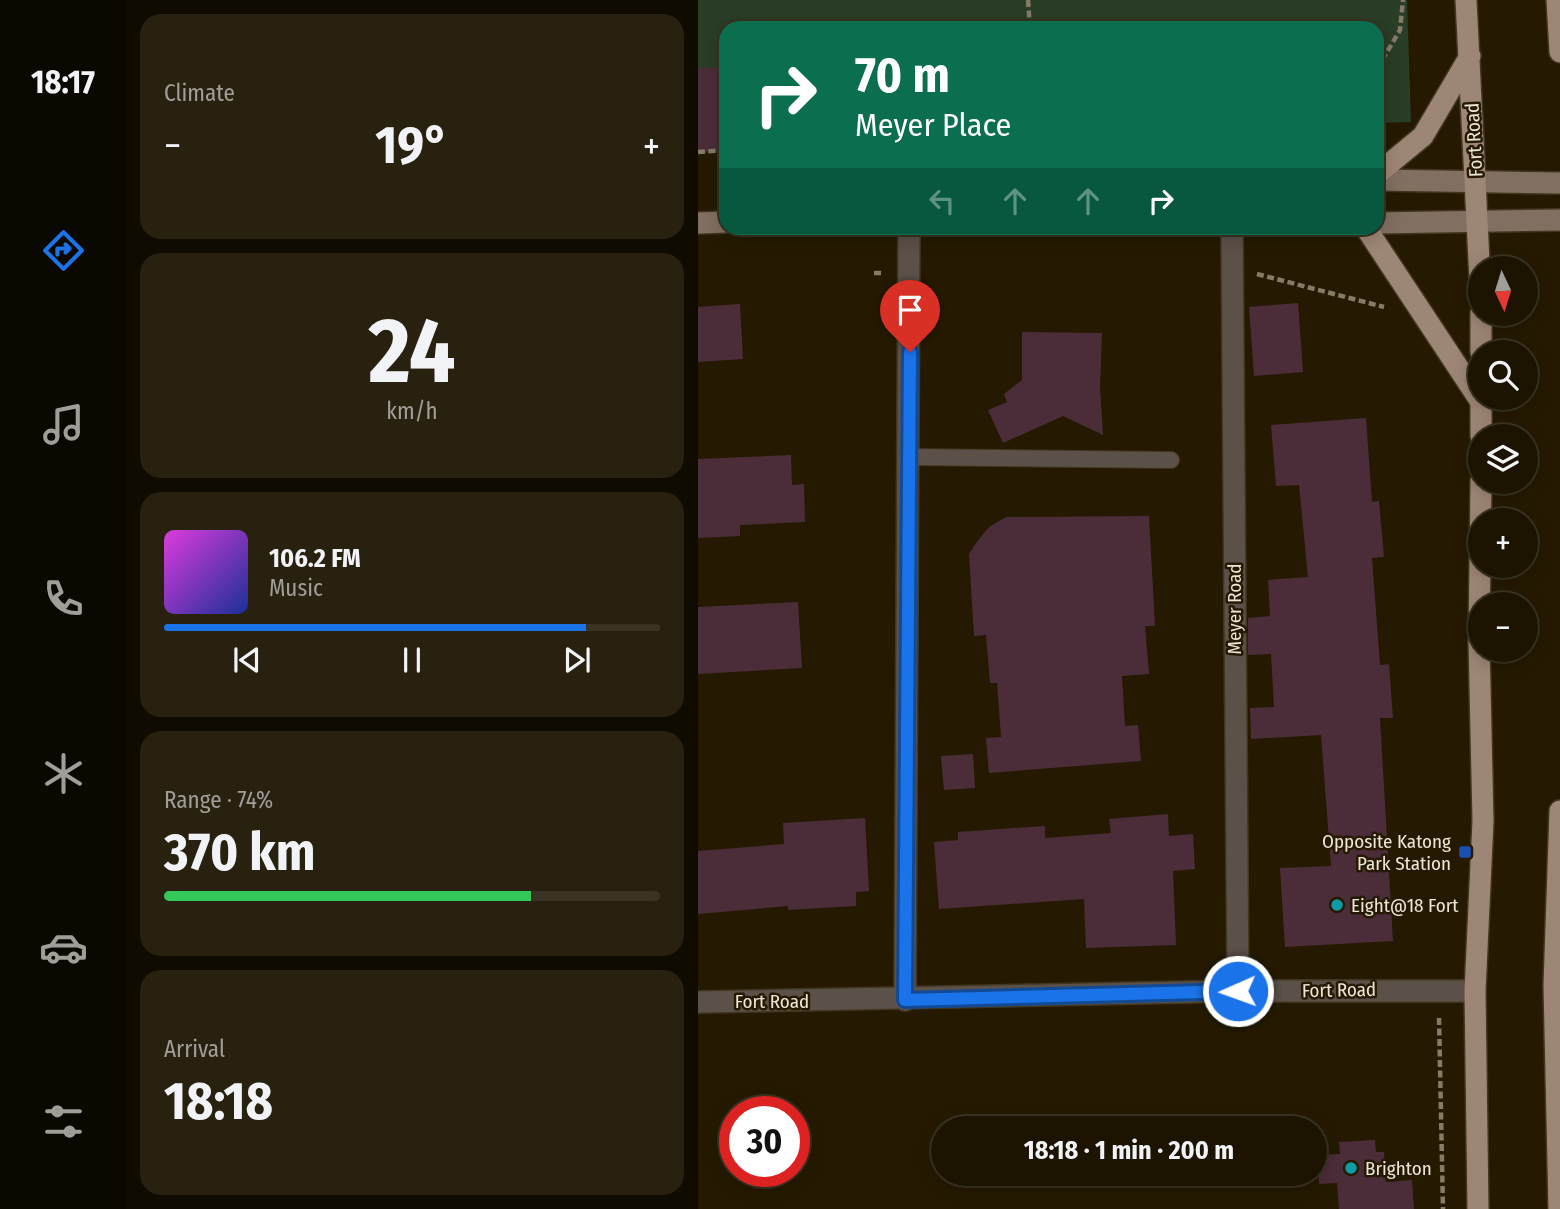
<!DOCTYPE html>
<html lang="en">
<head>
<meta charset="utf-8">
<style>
	:root { --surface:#1c1401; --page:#292110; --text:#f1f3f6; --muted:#a09e99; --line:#3a3323; --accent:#1a73e8 }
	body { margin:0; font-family:"Fira Sans Condensed",sans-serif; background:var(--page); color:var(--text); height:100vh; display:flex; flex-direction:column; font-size:26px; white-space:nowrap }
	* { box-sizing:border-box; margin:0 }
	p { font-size:23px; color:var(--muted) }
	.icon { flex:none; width:38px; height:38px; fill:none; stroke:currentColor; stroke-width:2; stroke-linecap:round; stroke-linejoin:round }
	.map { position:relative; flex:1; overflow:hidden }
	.drawer { display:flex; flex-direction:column; gap:14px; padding:14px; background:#0f0b01; width:572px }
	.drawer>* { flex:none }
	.guide { position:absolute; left:21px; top:21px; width:665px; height:214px; border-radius:21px; box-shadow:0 4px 18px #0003,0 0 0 2px var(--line); background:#0b6e4f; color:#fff; overflow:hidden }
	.needle { width:46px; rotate:176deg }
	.controls { position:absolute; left:770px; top:256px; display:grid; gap:14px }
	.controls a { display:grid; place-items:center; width:70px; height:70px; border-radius:50%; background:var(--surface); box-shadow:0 4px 18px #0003,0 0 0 2px var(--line); font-size:35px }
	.speed { position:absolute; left:21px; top:1096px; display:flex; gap:14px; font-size:35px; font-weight:700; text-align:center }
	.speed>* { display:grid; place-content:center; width:91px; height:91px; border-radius:50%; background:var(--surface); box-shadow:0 4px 18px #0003,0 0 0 2px var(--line); line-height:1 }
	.speed .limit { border:10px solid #d22; background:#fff; color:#111 }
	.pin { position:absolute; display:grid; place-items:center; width:60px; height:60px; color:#fff; margin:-72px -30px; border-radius:50% 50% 50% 0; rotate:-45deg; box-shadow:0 0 7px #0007 }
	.pin .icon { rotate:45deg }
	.me { position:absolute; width:77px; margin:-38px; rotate:268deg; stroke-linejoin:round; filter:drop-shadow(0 0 5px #0008) }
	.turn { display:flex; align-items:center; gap:24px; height:147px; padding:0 21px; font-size:32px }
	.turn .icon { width:91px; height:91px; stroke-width:2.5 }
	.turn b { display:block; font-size:49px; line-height:60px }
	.lanes { display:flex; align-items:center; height:66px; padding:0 21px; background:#0003; justify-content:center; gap:35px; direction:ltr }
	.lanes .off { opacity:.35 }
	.big { font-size:52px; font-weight:700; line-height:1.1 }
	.drawer .widget { flex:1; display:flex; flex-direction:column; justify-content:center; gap:10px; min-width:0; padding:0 24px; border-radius:21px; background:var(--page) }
	.drawer .dial { align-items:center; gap:0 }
	.dial b { font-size:91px; line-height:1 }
	.song { display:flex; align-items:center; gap:21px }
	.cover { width:84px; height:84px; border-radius:10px; background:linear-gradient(135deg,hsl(300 70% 55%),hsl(230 70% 35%)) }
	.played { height:7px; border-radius:4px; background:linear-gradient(90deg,var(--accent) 85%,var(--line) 85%) }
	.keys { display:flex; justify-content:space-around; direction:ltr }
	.heat { display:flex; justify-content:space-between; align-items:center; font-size:38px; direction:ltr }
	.charge { height:10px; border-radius:5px; background:linear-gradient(90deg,#34c759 74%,var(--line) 0) }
	.trip { position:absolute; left:233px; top:1116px; width:396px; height:70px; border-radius:35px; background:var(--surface); box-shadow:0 4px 18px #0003,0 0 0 2px var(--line); font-weight:700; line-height:70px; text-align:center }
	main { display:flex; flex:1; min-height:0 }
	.menu { display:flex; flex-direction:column; width:126px; justify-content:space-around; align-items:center; background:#0b0800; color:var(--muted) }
	.menu .icon { width:49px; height:49px }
	.menu .active { color:var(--accent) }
	.menu b { font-size:32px; color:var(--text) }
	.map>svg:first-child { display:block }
	.green { fill:#2a3d26 }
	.building { fill:#4a2d39 }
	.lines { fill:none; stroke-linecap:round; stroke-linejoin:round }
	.lane-casing { stroke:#41361f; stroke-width:18 }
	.street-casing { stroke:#41361f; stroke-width:24 }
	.secondary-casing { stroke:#41361f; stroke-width:24 }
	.primary-casing { stroke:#41361f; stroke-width:24 }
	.path { stroke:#857b67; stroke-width:4.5; stroke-dasharray:7 3.5; stroke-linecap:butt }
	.lane { stroke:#5c5149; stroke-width:16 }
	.street { stroke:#5c5149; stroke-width:21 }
	.secondary { stroke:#816f61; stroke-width:21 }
	.primary { stroke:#9d8675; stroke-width:21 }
	.route-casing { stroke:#114b97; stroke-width:18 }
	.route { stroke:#1a73e8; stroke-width:12 }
	.transit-dot { fill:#1a4fb4; stroke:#251a01; stroke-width:2.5 }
	.culture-dot { fill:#0f9aa8; stroke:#251a01; stroke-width:2.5 }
	.labels { text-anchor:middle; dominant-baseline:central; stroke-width:5; stroke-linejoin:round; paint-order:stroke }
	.street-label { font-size:19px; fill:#ede5d6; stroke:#251a01 }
	.poi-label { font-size:19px; fill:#ede5d6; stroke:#251a01; text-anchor:start }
</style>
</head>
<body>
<main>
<nav class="menu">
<b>18:17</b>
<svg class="icon active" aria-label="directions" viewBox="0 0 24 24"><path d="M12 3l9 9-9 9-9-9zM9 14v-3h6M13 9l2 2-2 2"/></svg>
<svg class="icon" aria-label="music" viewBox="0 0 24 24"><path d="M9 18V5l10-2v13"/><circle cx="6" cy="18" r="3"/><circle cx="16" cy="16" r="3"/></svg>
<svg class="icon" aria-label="phone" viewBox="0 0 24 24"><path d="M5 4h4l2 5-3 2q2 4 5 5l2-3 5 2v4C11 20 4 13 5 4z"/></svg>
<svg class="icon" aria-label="climate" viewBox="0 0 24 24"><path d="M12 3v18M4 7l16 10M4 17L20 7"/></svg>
<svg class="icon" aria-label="car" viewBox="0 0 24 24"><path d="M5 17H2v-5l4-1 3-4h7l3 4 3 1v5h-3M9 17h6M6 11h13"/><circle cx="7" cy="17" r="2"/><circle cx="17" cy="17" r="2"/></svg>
<svg class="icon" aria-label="filters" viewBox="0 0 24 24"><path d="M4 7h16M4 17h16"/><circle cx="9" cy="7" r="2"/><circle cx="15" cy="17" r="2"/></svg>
</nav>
<section class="drawer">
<div class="widget"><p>Climate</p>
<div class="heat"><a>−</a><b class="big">19°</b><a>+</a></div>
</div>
<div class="widget dial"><b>24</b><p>km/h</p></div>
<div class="widget">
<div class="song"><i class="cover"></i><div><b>106.2 FM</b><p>Music</p></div></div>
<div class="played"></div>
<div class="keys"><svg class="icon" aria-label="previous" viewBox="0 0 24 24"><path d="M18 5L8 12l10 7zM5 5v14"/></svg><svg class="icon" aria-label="pause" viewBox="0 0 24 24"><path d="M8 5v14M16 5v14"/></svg><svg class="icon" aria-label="next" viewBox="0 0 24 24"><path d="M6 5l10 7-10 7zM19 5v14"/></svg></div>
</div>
<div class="widget"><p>Range · 74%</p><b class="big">370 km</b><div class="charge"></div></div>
<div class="widget"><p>Arrival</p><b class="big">18:18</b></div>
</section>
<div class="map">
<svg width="862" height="1209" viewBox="0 0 862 1209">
	<rect width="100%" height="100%" fill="#251a01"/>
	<path class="green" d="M0,0h709l4,122 -34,1v-95h-651v124l-28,1z"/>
	<path class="building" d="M28,67v84l-28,1v-84z
		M600,303l5,69 -49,4 -5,-69z
		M42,304l3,55 -45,3v-55z
		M324,332l80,1 -2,55 3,47 -40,-19 -60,27 -15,-33 19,-8 -3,-8 18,-14z
		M668,418l6,84 7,-1 5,56 -12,1 8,107 9,-1 4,54h-13l13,223 -108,6 -5,-79 51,-2 -10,-131 -70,4 -1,-31 24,-1 -3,-53 -23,1v-37l22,-2 -2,-36 40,-3 -9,-92 -23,1 -5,-61z
		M93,455l1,30 12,-1 1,38 -65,3v11l-42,2v-79z
		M451,516l6,110h-10l4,48 -27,2 3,50 13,-1 3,36 -152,12 -3,-35 15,-1 -4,-54h-7l-4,-48 -12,1 -5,-82 7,-11 13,-16 17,-10z
		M100,602l4,66 -104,6v-67z
		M275,754l2,34 -31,2 -3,-34z
		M470,814l1,22 24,-2 2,35 -22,2 3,74 -90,3 -2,-49 -145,10 -5,-67 24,-2v-8l87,-6v12l66,-5 -2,-14z
		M167,818l4,73 -13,1v14l-68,4v-4l-90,8v-63l86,-7 -1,-21z
		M677,1140l1,12h8l2,30 26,-2 2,29h-75l-2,-26 -18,1 -2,-29 23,-1 -1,-12z"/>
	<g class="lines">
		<g class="lane-casing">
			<path id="lane" d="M211,457l262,3"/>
		</g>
		<g class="street-casing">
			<path id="street" d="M534,228l6,763
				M207,1000l4,-772
				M0,1002l540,-11h237"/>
		</g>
		<g class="secondary-casing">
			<path id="secondary" d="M679,180l183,3
				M0,223l28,-1
				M679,223l183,-3"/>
		</g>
		<g class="primary-casing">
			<path id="primary" d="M768,0l14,281
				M859,0l3,52
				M679,174l46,-38 47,-80
				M668,228l115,174
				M783,313v39
				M783,436v-39
				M780,1209l-3,-218 8,-170 -4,-179 2,-161
				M861,1209l-5,-224 6,-174"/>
		</g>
		<path class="path" d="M330,0l2,28
			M679,69l23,-39 3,-30
			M0,152l28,-2
			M176,273h10
			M559,274l127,33
			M741,1018l4,191"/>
		<use href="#lane" class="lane"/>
		<use href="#street" class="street"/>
		<use href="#secondary" class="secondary"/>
		<use href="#primary" class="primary"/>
	</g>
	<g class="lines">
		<g class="route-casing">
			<path id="route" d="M212,352l-5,648 333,-9"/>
		</g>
		<use href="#route" class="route"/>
	</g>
	<rect class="transit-dot" x="760" y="845" width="14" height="14" rx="3.5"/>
	<g class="culture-dot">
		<circle cx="639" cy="905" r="7"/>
		<circle cx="653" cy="1168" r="7"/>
	</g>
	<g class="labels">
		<g class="street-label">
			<text transform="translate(776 140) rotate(-93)">Fort Road</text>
			<text transform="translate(536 609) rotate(-90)">Meyer Road</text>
			<text transform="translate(641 990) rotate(-1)">Fort Road</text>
			<text x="74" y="1001">Fort Road</text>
		</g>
		<g class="poi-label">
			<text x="753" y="841" text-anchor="end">Opposite Katong<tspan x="753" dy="22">Park Station</tspan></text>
			<text x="653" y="905">Eight@18 Fort</text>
			<text x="667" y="1168">Brighton</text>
		</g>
	</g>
</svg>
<div class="controls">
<a><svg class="needle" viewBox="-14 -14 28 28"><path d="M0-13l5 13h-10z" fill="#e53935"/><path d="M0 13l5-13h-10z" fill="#a09e99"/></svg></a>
<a><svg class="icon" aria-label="search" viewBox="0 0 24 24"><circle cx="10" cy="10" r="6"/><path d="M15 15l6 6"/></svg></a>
<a><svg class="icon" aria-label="layers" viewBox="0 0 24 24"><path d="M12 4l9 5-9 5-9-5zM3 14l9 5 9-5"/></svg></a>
<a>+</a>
<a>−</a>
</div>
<div class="speed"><div class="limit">30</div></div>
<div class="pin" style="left:212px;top:352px;background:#d93025"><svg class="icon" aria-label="arrive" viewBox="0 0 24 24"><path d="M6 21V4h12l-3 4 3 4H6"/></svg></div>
<svg class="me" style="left:540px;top:991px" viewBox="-20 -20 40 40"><circle r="17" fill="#1a73e8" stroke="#fff" stroke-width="3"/><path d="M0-11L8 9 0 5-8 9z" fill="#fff"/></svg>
<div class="trip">18:18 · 1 min · 200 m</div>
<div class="guide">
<div class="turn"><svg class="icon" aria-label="right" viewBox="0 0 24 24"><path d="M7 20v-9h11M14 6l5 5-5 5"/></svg><div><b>70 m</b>Meyer Place</div></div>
<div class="lanes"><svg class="icon off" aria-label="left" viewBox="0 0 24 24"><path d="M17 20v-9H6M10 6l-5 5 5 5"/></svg><svg class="icon off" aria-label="ahead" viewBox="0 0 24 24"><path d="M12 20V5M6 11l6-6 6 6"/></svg><svg class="icon off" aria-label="ahead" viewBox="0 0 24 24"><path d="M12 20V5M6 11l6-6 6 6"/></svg><svg class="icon" aria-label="right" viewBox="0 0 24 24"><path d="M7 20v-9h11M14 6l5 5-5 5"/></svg></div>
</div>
</div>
</main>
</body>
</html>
